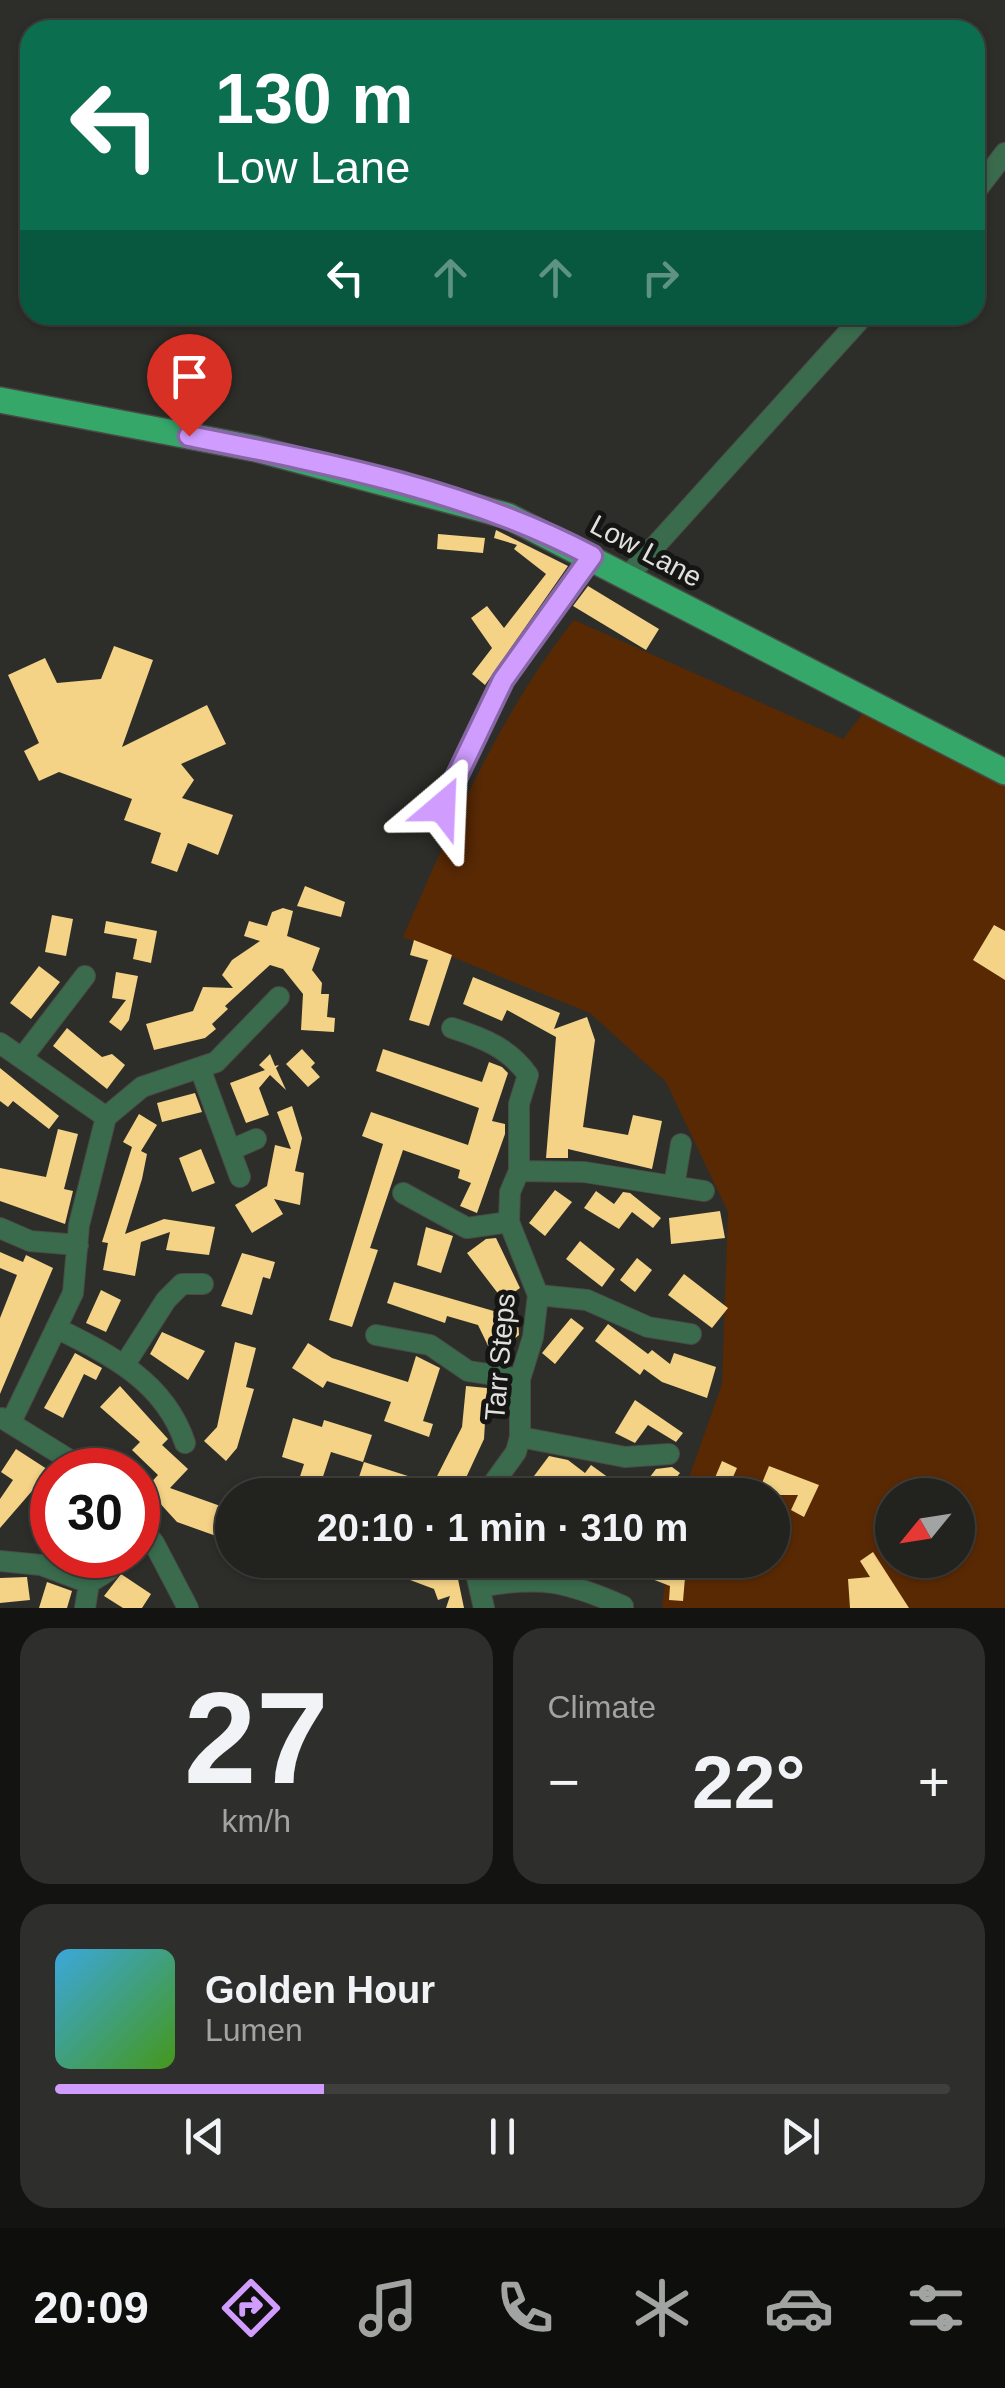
<!DOCTYPE html>
<html lang="en">
<head>
<meta charset="utf-8">
<style>
	:root { --surface:#22221f; --page:#2e2f2c; --text:#f1f3f6; --muted:#a2a4a4; --line:#3f3f3d; --accent:#d09dff }
	body { margin:0; font-family:Helvetica,sans-serif; background:var(--page); color:var(--text); height:100vh; display:flex; flex-direction:column; font-size:38px; white-space:nowrap }
	* { box-sizing:border-box; margin:0 }
	p { font-size:32px; color:var(--muted) }
	.icon { flex:none; width:55px; height:55px; fill:none; stroke:currentColor; stroke-width:2; stroke-linecap:round; stroke-linejoin:round }
	.map { position:relative; height:1608px; overflow:hidden }
	.drawer { display:flex; flex-direction:column; gap:20px; padding:20px; background:#131311; flex:1 }
	.drawer>* { flex:none }
	.guide { position:absolute; left:20px; top:20px; width:965px; height:305px; border-radius:30px; box-shadow:0 2px 8px #0004,0 0 0 2px var(--line); background:#0b6e4f; color:#fff; overflow:hidden }
	.needle { width:65px; rotate:240deg }
	.buttons { position:absolute; left:875px; top:1478px; display:grid; gap:20px }
	.buttons a { display:grid; place-items:center; width:100px; height:100px; border-radius:50%; background:var(--surface); box-shadow:0 2px 8px #0004,0 0 0 2px var(--line); font-size:50px }
	.speed { position:absolute; left:30px; top:1448px; display:flex; gap:20px; font-size:50px; font-weight:700; text-align:center }
	.speed>* { display:grid; place-content:center; width:130px; height:130px; border-radius:50%; background:var(--surface); box-shadow:0 2px 8px #0004,0 0 0 2px var(--line); line-height:1 }
	.speed .limit { border:15px solid #d22; background:#fff; color:#111 }
	.pin { position:absolute; display:grid; place-items:center; width:85px; height:85px; color:#fff; margin:-102px -42px; border-radius:50% 50% 50% 0; rotate:-45deg; box-shadow:0 0 10px #0007 }
	.pin .icon { rotate:45deg }
	.me { position:absolute; width:110px; margin:-55px; rotate:26deg; stroke-linejoin:round; filter:drop-shadow(0 0 8px #0008) }
	.turn { display:flex; align-items:center; gap:35px; height:210px; padding:0 30px; font-size:45px }
	.turn .icon { width:130px; height:130px; stroke-width:2.5 }
	.turn b { display:block; font-size:70px; line-height:85px }
	.lanes { display:flex; align-items:center; height:95px; padding:0 30px; background:#0003; justify-content:center; gap:50px; direction:ltr }
	.lanes .off { opacity:.35 }
	.big { font-size:75px; font-weight:700; line-height:1.1 }
	.drawer .widget { flex:1; display:flex; flex-direction:column; justify-content:center; gap:15px; min-width:0; padding:0 35px; border-radius:30px; background:var(--page) }
	.drawer .dial { align-items:center; gap:0 }
	.dial b { font-size:130px; line-height:1 }
	.song { display:flex; align-items:center; gap:30px }
	.cover { width:120px; height:120px; border-radius:15px; background:linear-gradient(135deg,hsl(200 70% 55%),hsl(100 70% 35%)) }
	.played { height:10px; border-radius:5px; background:linear-gradient(90deg,var(--accent) 30%,var(--line) 30%) }
	.keys { display:flex; justify-content:space-around; direction:ltr }
	.heat { display:flex; justify-content:space-between; align-items:center; font-size:55px; direction:ltr }
	.drawer .tiles { flex:1; display:grid; gap:20px; grid-template-columns:1fr 1fr }
	.widget:last-child { grid-column:span 2 }
	.trip { position:absolute; left:215px; top:1478px; width:575px; height:100px; border-radius:50px; background:var(--surface); box-shadow:0 2px 8px #0004,0 0 0 2px var(--line); font-weight:700; line-height:100px; text-align:center }
	.tab-bar { display:flex; height:160px; justify-content:space-around; align-items:center; background:#0e0e0c; color:var(--muted) }
	.tab-bar .icon { width:70px; height:70px }
	.tab-bar .current { color:var(--accent) }
	.tab-bar b { font-size:45px; color:var(--text) }
	.map>svg:first-child { display:block }
	.green { fill:#592904; fill-rule:evenodd }
	.building { fill:#f4d286 }
	.lines { fill:none; stroke-linecap:round; stroke-linejoin:round }
	.minor-casing { stroke:#4a4b46; stroke-width:22 }
	.major-casing { stroke:#4a4b46; stroke-width:28 }
	.minor { stroke:#3a6b4d; stroke-width:20 }
	.major { stroke:#34a769; stroke-width:25 }
	.route-casing { stroke:#8766a6; stroke-width:25 }
	.route { stroke:#d09dff; stroke-width:18 }
	.labels { text-anchor:middle; dominant-baseline:central; stroke-width:10; stroke-linejoin:round; paint-order:stroke }
	.street-label { font-size:28px; fill:#e0e1dd; stroke:#151614 }
</style>
</head>
<body>
<div class="map">
<svg width="1005" height="1608" viewBox="0 0 1005 1608">
	<rect width="100%" height="100%" fill="#2d2e29"/>
	<path class="green" d="M574,620l269,119 21,-27 141,74v822h-343l6,-48h104v-65h-89l39,-111 6,-172 -62,-130 -76,-69 -187,-76c48,-110 96,-222 171,-317zM892,1495h66v65h-66z"/>
	<path class="building" d="M496,530l72,36 -83,119 -13,-11 20,-26 -21,-30 16,-12 17,22 42,-54 -32,-25 3,-4 -23,-7z
		M438,534l47,4 -2,15 -46,-4z
		M588,586l71,43 -13,21 -73,-44z
		M114,646l39,14 -31,87 85,-42 19,39 -45,20 13,16 -12,18 51,17 -15,40 -30,-12 -11,29 -26,-9 10,-30 -37,-13 8,-21 -73,-27 -20,9 -15,-30 15,-8 -31,-68 37,-17 12,25 44,-4z
		M305,886l40,16 -4,15 -44,-11z
		M283,908l10,3 -6,25 33,12 -8,22 10,13 -1,11h8l-2,23 8,1 -1,14 -33,-2 2,-36 -20,-25 -13,-4 -45,41 3,3 -16,15 4,5 -11,9 -51,12 -8,-26 47,-13 10,-24 30,1 -11,-13 10,-15 28,-19 -16,-5 5,-15 18,5 5,-14z
		M52,915l21,4 -7,37 -21,-4z
		M106,921l51,10 -6,32 -18,-4 4,-20 -33,-6z
		M994,925l11,6v49l-32,-20z
		M414,940l38,15 -23,71 -20,-6 19,-60 -18,-5z
		M39,966l21,16 -29,37 -21,-16z
		M116,972l22,4 -9,44 -8,11 -12,-9 17,-22 -14,-2z
		M473,977l87,36 -6,16 33,-12 8,23 -12,87 45,8 5,-20 29,6 -10,48 -84,-20v9h-22l10,-121 -49,-27 -5,11 -39,-17z
		M67,1028l35,29 10,-3 13,11 -18,24 -54,-43z
		M302,1049l13,14 -4,4 9,10 -12,10 -22,-23z
		M383,1049l99,33 7,-20 13,5 6,6 -16,48 13,3v10l-28,79 -17,-7 11,-23 -13,-5 2,-8 -57,-20 -33,98 8,2 -26,77 -23,-7 54,-176 -21,-8 9,-24 97,33 11,-37 -103,-37z
		M270,1054l5,12 4,-1 -3,3 10,22 -16,-15 -11,13 10,27 -23,8 -16,-40 35,-13 -6,-5z
		M0,1068l59,48 -10,13 -36,-28 -5,6 -8,-6z
		M195,1093l7,19 -40,10 -5,-19z
		M292,1106l10,32 -7,33 9,2 -4,32 -26,-6 9,15 -31,19 -17,-28 32,-19 8,-41 16,4 -14,-37z
		M139,1114l18,11 -16,26 6,3 -5,25 -17,55 39,-15 51,8 -6,28 -43,-5 4,-18 -29,10 -6,34 -32,-6 5,-27 -6,-1 30,-95 -9,-5z
		M58,1129l20,5 -14,55 9,2 -8,33 -65,-23v-33l46,9z
		M201,1149l14,34 -23,9 -13,-34z
		M555,1190l17,12 -27,34 -16,-13z
		M596,1191l18,13 9,-12 7,1 31,25 -8,10 -21,-16 -13,17 -35,-21z
		M720,1211l5,27 -54,6 -2,-26z
		M426,1227l27,9 -12,37 -24,-8z
		M496,1238l24,50 -17,12 -36,-47 19,-14z
		M580,1241l35,28 -13,18 -36,-28z
		M0,1252l23,10 3,-7 27,13 -53,126v-76l17,-43 -17,-7z
		M242,1253l33,9 -5,17 -7,-2 -11,38 -31,-9z
		M637,1258l15,12 -17,22 -15,-12z
		M684,1274l44,34 -16,20 -44,-33z
		M394,1282l124,36 1,17 -26,21 -15,-31 -31,-9 -2,7 -58,-20z
		M101,1290l20,10 -15,32 -20,-9z
		M571,1318l13,10 -29,36 -13,-11z
		M608,1324l40,30 4,-4 18,14 4,-11 42,14 -9,31 -45,-16 -18,-13 -4,6 -45,-34z
		M162,1332l43,19 -17,29 -38,-26z
		M235,1342l21,6 -10,39 8,2 -17,59 -11,13 -22,-20 13,-14z
		M308,1343l24,15 76,24 8,-26 24,12 -17,53 10,3 -4,13 -45,-16 7,-19 -64,-21 -4,7 -31,-20z
		M75,1353l27,15 -6,12 -12,-6 -21,44 -19,-10z
		M120,1386l48,53 -6,6 26,24 -18,19 56,20 -7,29 -42,-15 -31,-34 12,-13 -26,-25 8,-8 -40,-35z
		M466,1386l21,2 -3,51 -26,56h-8l-18,-9 30,-59z
		M635,1400l48,33 -7,9 -28,-17 -13,18 -20,-10z
		M293,1418l29,9 2,-7 48,15 -9,27 -32,-10 -14,43h-23l10,-31 -22,-7z
		M16,1449l34,22 -14,23 -4,-3 -32,37v-29l13,-19 -12,-8z
		M549,1456l19,4 17,13 6,-8 18,13 -13,17h-17l-21,-16 -12,16h-11l-10,-7z
		M722,1461l15,7 -12,27h-10l-6,-3z
		M364,1462l47,15 -6,18 -48,-12z
		M769,1466l50,19 -15,32 -13,-7 7,-15h-41z
		M672,1467l8,6 -17,22h-27l20,-26z
		M873,1552l36,56h-59l-2,-29 22,-2 -10,-16z
		M357,1560h72l-3,8 28,-8 10,48h-18l4,-12 -12,4 -4,-11z
		M657,1560l29,6 -3,35 -14,-1 1,-14 -62,-24z
		M121,1574l30,20 -9,14h-19l-19,-12z
		M27,1577l3,23 -30,3v-25z
		M47,1582l25,9 -5,17h-28z"/>
	<g class="lines">
		<g class="minor-casing">
			<path id="minor" d="M975,192l30,-39
				M628,576l236,-261
				M442,807l61,-127 89,-124
				M452,1028c31,10 57,20 76,47l-9,29v67l-9,21 -1,30 29,73 -5,42 -13,42v58l-4,15 -31,43
				M0,1043l106,74
				M22,1058l63,-82
				M201,1071l39,106
				M233,1149l23,-10
				M519,1171l65,1 120,19
				M674,1186l7,-42
				M403,1193l64,35 42,-6
				M0,1228l30,13 48,4
				M538,1295l49,5 61,27 43,7
				M56,1328c55,27 109,54 129,115
				M376,1335l54,10 38,26 52,8
				M125,1364l41,-64 16,-16h21
				M2,1418l84,52
				M11,1422l62,-129 6,-68 27,-108 36,-30 74,-25 63,-65
				M520,1437l105,20 44,-3
				M138,1523l16,20 34,65
				M473,1560l11,48
				M0,1561l41,4 48,18 19,-12
				M481,1587c60,-12 86,-5 142,19
				M85,1608l4,-25"/>
		</g>
		<g class="major-casing">
			<path id="major" d="M0,400l257,49 251,67 497,256"/>
		</g>
		<use href="#minor" class="minor"/>
		<use href="#major" class="major"/>
	</g>
	<g class="lines">
		<g class="route-casing">
			<path id="route" d="M189,436c137,27 279,54 403,120l-89,124 -61,127"/>
		</g>
		<use href="#route" class="route"/>
	</g>
	<g class="labels">
		<g class="street-label">
			<text transform="translate(646 551) rotate(28)">Low Lane</text>
			<text transform="translate(500 1357) rotate(-85)">Tarr Steps</text>
		</g>
	</g>
</svg>
<div class="buttons">
<a><svg class="needle" viewBox="-14 -14 28 28"><path d="M0-13l5 13h-10z" fill="#e53935"/><path d="M0 13l5-13h-10z" fill="#a2a4a4"/></svg></a>
</div>
<div class="speed"><div class="limit">30</div></div>
<div class="pin" style="left:189px;top:436px;background:#d93025"><svg class="icon" aria-label="arrive" viewBox="0 0 24 24"><path d="M6 21V4h12l-3 4 3 4H6"/></svg></div>
<svg class="me" style="left:442px;top:807px" viewBox="-20 -20 40 40"><path d="M0-17L14 15 0 8-14 15z" fill="#d09dff" stroke="#fff" stroke-width="4"/></svg>
<div class="trip">20:10 · 1 min · 310 m</div>
<div class="guide">
<div class="turn"><svg class="icon" aria-label="left" viewBox="0 0 24 24"><path d="M17 20v-9H6M10 6l-5 5 5 5"/></svg><div><b>130 m</b>Low Lane</div></div>
<div class="lanes"><svg class="icon" aria-label="left" viewBox="0 0 24 24"><path d="M17 20v-9H6M10 6l-5 5 5 5"/></svg><svg class="icon off" aria-label="ahead" viewBox="0 0 24 24"><path d="M12 20V5M6 11l6-6 6 6"/></svg><svg class="icon off" aria-label="ahead" viewBox="0 0 24 24"><path d="M12 20V5M6 11l6-6 6 6"/></svg><svg class="icon off" aria-label="right" viewBox="0 0 24 24"><path d="M7 20v-9h11M14 6l5 5-5 5"/></svg></div>
</div>
</div>
<section class="drawer">
<div class="tiles">
<div class="widget dial"><b>27</b><p>km/h</p></div>
<div class="widget"><p>Climate</p>
<div class="heat"><a>−</a><b class="big">22°</b><a>+</a></div>
</div>
<div class="widget">
<div class="song"><i class="cover"></i><div><b>Golden Hour</b><p>Lumen</p></div></div>
<div class="played"></div>
<div class="keys"><svg class="icon" aria-label="previous" viewBox="0 0 24 24"><path d="M18 5L8 12l10 7zM5 5v14"/></svg><svg class="icon" aria-label="pause" viewBox="0 0 24 24"><path d="M8 5v14M16 5v14"/></svg><svg class="icon" aria-label="next" viewBox="0 0 24 24"><path d="M6 5l10 7-10 7zM19 5v14"/></svg></div>
</div>
</div>
</section>
<nav class="tab-bar">
<b>20:09</b>
<svg class="icon current" aria-label="directions" viewBox="0 0 24 24"><path d="M12 3l9 9-9 9-9-9zM9 14v-3h6M13 9l2 2-2 2"/></svg>
<svg class="icon" aria-label="music" viewBox="0 0 24 24"><path d="M9 18V5l10-2v13"/><circle cx="6" cy="18" r="3"/><circle cx="16" cy="16" r="3"/></svg>
<svg class="icon" aria-label="phone" viewBox="0 0 24 24"><path d="M5 4h4l2 5-3 2q2 4 5 5l2-3 5 2v4C11 20 4 13 5 4z"/></svg>
<svg class="icon" aria-label="climate" viewBox="0 0 24 24"><path d="M12 3v18M4 7l16 10M4 17L20 7"/></svg>
<svg class="icon" aria-label="car" viewBox="0 0 24 24"><path d="M5 17H2v-5l4-1 3-4h7l3 4 3 1v5h-3M9 17h6M6 11h13"/><circle cx="7" cy="17" r="2"/><circle cx="17" cy="17" r="2"/></svg>
<svg class="icon" aria-label="filters" viewBox="0 0 24 24"><path d="M4 7h16M4 17h16"/><circle cx="9" cy="7" r="2"/><circle cx="15" cy="17" r="2"/></svg>
</nav>
</body>
</html>
